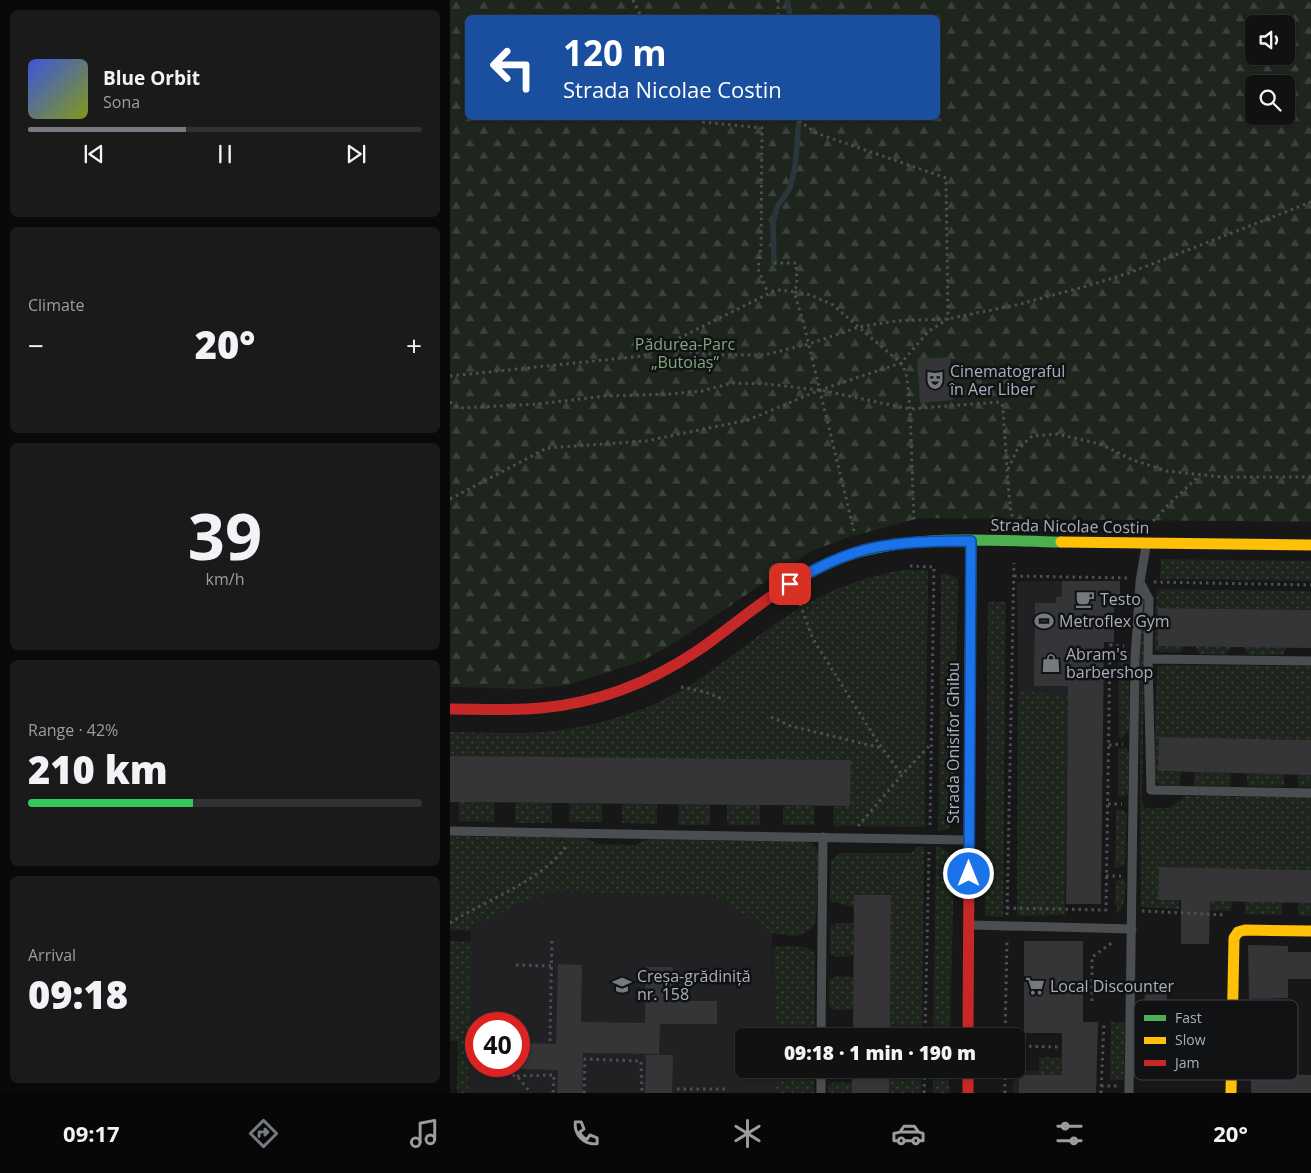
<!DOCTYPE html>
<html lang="en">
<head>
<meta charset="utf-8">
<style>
	:root { --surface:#111112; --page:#1a1a1b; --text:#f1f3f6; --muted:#9c9d9f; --line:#303132; --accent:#757a81 }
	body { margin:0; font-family:"Open Sans",sans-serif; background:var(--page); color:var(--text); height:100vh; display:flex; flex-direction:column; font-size:19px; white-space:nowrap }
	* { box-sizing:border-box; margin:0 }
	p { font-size:16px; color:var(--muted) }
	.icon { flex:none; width:28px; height:28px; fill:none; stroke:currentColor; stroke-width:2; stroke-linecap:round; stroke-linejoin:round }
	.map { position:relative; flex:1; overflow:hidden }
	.sheet { display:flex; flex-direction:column; gap:10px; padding:10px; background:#09090a; width:450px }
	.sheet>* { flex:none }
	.guide { position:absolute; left:15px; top:15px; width:475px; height:105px; border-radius:8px; box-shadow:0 1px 4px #0004,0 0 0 1px var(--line); background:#1a4fa0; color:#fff; overflow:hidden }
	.buttons { position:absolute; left:795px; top:15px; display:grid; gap:10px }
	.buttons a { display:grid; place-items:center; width:50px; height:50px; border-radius:8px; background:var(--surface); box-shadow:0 1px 4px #0004,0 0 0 1px var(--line); font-size:25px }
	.speed { position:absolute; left:15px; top:1012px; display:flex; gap:10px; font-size:25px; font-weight:700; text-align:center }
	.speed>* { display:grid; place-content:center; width:65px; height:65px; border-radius:50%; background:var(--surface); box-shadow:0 1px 4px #0004,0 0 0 1px var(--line); line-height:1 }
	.speed .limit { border:8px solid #d22; background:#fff; color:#111 }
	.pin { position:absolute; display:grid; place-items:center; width:42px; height:42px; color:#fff; margin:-21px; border-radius:10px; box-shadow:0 2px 8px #0006 }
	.me { position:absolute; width:55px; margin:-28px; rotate:0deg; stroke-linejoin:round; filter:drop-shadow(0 0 4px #0008) }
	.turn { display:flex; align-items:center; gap:18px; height:105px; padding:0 15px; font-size:22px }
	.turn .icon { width:65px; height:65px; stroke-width:2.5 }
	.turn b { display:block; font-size:35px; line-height:42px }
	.big { font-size:38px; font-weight:800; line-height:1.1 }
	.sheet .widget { flex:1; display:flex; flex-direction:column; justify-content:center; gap:8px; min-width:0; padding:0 18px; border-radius:8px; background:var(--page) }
	.sheet .dial { align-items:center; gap:0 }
	.dial b { font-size:65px; line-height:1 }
	.song { display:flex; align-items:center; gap:15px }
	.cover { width:60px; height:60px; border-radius:8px; background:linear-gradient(135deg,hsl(230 70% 55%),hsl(70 70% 35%)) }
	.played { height:5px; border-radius:2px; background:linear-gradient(90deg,var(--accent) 40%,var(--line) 40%) }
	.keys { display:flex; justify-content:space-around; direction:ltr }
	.heat { display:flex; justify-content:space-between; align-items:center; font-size:28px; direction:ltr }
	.charge { height:8px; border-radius:4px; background:linear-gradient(90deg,#34c759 42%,var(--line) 0) }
	.trip { position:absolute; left:285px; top:1028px; width:290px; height:50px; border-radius:8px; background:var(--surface); box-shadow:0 1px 4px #0004,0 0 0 1px var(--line); font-weight:800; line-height:50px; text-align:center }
	.menu { display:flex; height:80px; justify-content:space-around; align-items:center; background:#070707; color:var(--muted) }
	.menu .icon { width:35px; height:35px }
	.menu .selected { color:var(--accent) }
	.menu b { font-size:22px; color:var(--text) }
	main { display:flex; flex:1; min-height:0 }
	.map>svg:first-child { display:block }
	.built { fill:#212124; fill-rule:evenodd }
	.forest { fill:url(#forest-firs); fill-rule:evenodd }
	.garden { fill:url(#garden-dots) }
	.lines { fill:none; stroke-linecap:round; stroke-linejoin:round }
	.stream { stroke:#29363b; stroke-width:5.5 }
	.building { fill:#353537 }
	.path { stroke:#4d4f52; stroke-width:3; stroke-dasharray:2.5 4; stroke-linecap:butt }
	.lane { stroke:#4b4e51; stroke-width:9 }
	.fast { stroke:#4caf50; stroke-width:11 }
	.slow { stroke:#ffc107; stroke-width:11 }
	.jam { stroke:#c62828; stroke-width:11 }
	.route-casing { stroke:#114b97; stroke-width:12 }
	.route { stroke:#1a73e8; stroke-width:9 }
	.labels { text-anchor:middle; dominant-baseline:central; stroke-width:5; stroke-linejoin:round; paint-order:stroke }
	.park-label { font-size:16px; fill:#82a67d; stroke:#111214 }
	.poi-label { font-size:16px; fill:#a8b0b9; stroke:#111214; text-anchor:start }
	.street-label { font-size:16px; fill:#a8b0b9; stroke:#111214 }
	.key { fill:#111214; stroke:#3e4146; stroke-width:1 }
	.key-label { font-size:14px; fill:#a8b0b9 }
</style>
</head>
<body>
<main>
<section class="sheet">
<div class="widget">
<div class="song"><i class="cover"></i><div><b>Blue Orbit</b><p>Sona</p></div></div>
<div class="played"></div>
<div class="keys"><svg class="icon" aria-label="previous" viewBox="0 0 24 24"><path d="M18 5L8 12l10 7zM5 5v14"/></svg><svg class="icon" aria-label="pause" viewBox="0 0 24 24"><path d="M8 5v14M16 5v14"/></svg><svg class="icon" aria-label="next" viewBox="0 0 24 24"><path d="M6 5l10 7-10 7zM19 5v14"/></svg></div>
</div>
<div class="widget"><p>Climate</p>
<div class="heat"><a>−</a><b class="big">20°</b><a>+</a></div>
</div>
<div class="widget dial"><b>39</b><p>km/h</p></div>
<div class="widget"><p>Range · 42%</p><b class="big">210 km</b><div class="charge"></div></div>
<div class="widget"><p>Arrival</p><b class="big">09:18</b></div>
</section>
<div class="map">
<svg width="861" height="1093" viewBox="0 0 861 1093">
	<defs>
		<pattern id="forest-firs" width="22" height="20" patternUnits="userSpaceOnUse" patternTransform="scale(1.25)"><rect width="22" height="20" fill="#1d251d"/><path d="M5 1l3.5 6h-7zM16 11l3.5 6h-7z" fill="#3b423c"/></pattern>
		<pattern id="garden-dots" width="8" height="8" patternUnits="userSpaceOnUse" patternTransform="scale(1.25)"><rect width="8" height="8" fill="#1d251d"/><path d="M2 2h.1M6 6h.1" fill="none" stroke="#3b423c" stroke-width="1.8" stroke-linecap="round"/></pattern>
	</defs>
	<rect width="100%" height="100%" fill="#171718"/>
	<path class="built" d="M612,581h58v23l-6,1v37h-46v52l-50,-3 -1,-109z
		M102,892l161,3 59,38 2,103h-30v33h31v24h-307l3,-165 50,-25zM26,1024h43v42h-43z
		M563,1071h26v22h-26z"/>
	<path class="forest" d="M0,0h861v522l-392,-4 -73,20 -36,14 -132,89 -38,21 -72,23 -38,4 -80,-2zM18,18h470v100h-470zM804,24h32v32h-32zM804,84h32v32h-32z"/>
	<path class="garden" d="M711,559l150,2v20l-151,-2z
		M452,570h26l-3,257 -91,-1 -1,-20h17l1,-45 -401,-5v-24c31,0 64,2 95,0 33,-3 72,-13 103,-25 51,-21 96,-63 142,-93 34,-23 73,-37 112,-44z
		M491,574h7l10,5 -5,244c-5,6 -7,8 -15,8z
		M707,589l154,2v19l-152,-2 -1,37 27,1 -4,6h-21l-6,-3z
		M695,600l-3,202 3,6h25l15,-12 126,1v73l-152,-3 -1,33h21v9l-38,-2 -2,-254 3,-52z
		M538,602h18l-3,315 -18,-1z
		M745,646l36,1 -5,8 -26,-1z
		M793,647h44l-4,8h-34z
		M668,652h11v78l-6,8h-4z
		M712,665l149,1v74l-152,-3 -1,34 23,1 -1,15 -21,-2 -6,-10 4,-103 1,-5z
		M568,691l50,3 -3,221 -48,1z
		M668,748h8l3,3 -1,42 -3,3 -7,1z
		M744,772l37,1 -1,14 -36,-1z
		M797,773l37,1v13l-37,-1z
		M848,774l13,1v12h-13z
		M9,802l35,1v19l-35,-1z
		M65,803h37v20h-37z
		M119,803l33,1v18h-33z
		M172,804h35v20l-35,-1z
		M229,804l31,1v20h-32z
		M277,805h33v20h-33z
		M333,806h31v19h-31z
		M666,810h7l4,3 -2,52 -10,3z
		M0,836l135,2 14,6 36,1 15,-7 159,3 5,4 5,7 -3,70 -5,7 -5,3 -7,3 -7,1 -20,-3 -59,-38 -161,-3 -31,11 -50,25v3l-21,-1z
		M468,847h6l-2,189h-32l1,-141h-37v12l-24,-6 1,-40 8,-8h72z
		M486,847c11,2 15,6 18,17l-4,172h-17z
		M673,879l2,2 1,2c-1,11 0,25 -11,31l3,-8 -3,-1 1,-25z
		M739,901h43l-1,10 -42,-1z
		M795,901l37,1v13l-37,-1z
		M848,903h13v13h-13z
		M386,923h18l-1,33 -18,1 -5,-5v-25z
		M0,941l22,1 -4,151h-11l1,-52h-8z
		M341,946c10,1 18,0 24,8v82h-41l-1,-89z
		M386,976l17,1v32l-19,1 -5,-4v-26z
		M661,1022l14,1 -1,57h-14z
		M386,1030h17v6h-24v-2z
		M589,1057l23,1 -1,35h-22z
		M325,1069h39v24h-39z
		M440,1069h31v24h-32z
		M483,1069h16v24h-16z
		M384,1082l18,1v10h-24v-7z"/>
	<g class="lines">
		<path class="stream" d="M337,0l4,18
			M324,263l-1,-40 4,-16 13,-19 5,-21 4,-49"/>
	</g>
	<path class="building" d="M500,357l3,43 -33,3 -3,-44z
		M612,581h58v23h-6v38h-10l-3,262h-35l2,-218h-34l1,-83h21v-6h6z
		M708,608l153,2v38l-153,-2z
		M709,737l152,3v35l-153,-4z
		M0,756l401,4 -1,46 -400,-4z
		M709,867l152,3v33l-101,-2 -1,43h-28v-44h-23z
		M404,895h37l-1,141h-37z
		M574,941h59v81h15l-2,71h-77v-18h43v-42h-38z
		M798,945l40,1v6h23v27h-23v19l-39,1z
		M108,964l24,1 -1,57 64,1 1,-56h27l-1,34h45v23h-57l-1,30 -76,-1 -1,40h-25l1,-23 -39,-1v-26l37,1z
		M695,989h22l-1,30 -22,-1z
		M196,1055h27l-1,38h-27z
		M801,1066h34v8l26,1v18h-60z
		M402,1069h38l-1,24h-37z"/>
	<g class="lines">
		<path class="path" d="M183,0l9,18
			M328,0v18
			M247,118l6,4 59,6 -1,118 -3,23 10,24
			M324,263h22l1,22 -3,7 17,3 22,10 70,60 4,13 3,31 4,113
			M207,349l67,6h40l45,-11 50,-17 36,-6 53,-2 72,-15 67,-18 42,-13 182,-71
			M0,376l193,-20 131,-65 5,-1 15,2 9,29 51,210
			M0,402l9,6 79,-4 68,-8 64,-2 32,-3 30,-8 34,1 54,6 90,19 89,-7 3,2 1,4 5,76 3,29 3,7
			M558,469l9,-19 15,-14 25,-2 43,10 33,16 34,11 56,6h88
			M0,499l97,-51 99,-7 102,-21 72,-30 81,-27 28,-32 19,-12 -2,-141 -130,-45 -21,-15
			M703,521l15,-16 32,-30
			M460,566l24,1 -4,261
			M564,576l114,2
			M704,582l157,3
			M350,604l13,35 66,105 23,31
			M231,687l24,5 20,8
			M321,717l20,9 90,22
			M659,745l14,-1
			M658,804h14
			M408,826l44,-51 29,-31
			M656,876h15
			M557,908l99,2 4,-265 14,1
			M692,911l84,4
			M557,915l7,-352
			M0,923c37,-24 91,-41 117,-78
			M66,965l35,1
			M642,1001v-44l21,-15
			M475,1036l4,-184
			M555,1036l2,-97
			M100,1041l2,-104
			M566,1046l43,1
			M55,1066l5,9 7,1 14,17
			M67,1076l37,-1 -1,18
			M651,1086h17
			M227,1089h51
			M134,1093l1,-34 56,2 1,32
			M474,1093l1,-24
			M555,1093v-24
			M651,1093l3,-71"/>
		<path class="lane" d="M691,584l8,15 -1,60 163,2
			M698,659l3,131 160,3
			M0,831l516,9
			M521,925l161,4
			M371,1036l2,-199
			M371,1093v-24
			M679,1093l6,-434 5,-77 6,-36"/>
		<path class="fast" d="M347,580c19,-11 40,-22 62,-28 65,-18 135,-11 202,-10
			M520,689l1,-148"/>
		<path class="slow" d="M611,542l250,3
			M781,1093l3,-155 4,-6 7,-2 66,1"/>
		<path class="jam" d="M0,709c30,0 61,2 91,-1 56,-5 110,-26 156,-57 34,-23 64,-51 100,-71
			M518,1036l2,-347
			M518,1069v24"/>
	</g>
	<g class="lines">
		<g class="route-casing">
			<path id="route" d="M340,584c30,-19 65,-35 100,-39 26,-4 54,-4 81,-4l-2,333"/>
		</g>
		<use href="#route" class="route"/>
	</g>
	<defs>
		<g id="theatre-bare" transform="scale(1.5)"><path d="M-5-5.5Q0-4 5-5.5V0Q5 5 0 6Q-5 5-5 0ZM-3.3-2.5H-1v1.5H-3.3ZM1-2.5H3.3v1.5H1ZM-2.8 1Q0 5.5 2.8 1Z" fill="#757a81" stroke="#111214" stroke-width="2.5" paint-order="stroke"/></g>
		<g id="cafe-bare" transform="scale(1.5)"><path d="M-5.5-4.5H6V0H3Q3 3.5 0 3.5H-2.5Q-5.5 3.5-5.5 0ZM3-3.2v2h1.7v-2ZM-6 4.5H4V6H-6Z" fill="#757a81" stroke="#111214" stroke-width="2.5" paint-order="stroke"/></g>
		<g id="stadium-bare" transform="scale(1.5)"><path d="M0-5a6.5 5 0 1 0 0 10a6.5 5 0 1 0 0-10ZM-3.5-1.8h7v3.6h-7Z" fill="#757a81" stroke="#111214" stroke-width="2.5" paint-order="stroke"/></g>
		<g id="shop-bare" transform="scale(1.5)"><path d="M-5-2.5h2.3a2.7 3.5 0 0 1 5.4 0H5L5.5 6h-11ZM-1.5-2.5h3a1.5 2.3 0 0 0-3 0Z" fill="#757a81" stroke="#111214" stroke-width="2.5" paint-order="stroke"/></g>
		<g id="school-bare" transform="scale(1.5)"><path d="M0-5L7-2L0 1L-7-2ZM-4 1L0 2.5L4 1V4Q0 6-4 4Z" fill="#757a81" stroke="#111214" stroke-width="2.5" paint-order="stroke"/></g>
		<g id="supermarket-bare" transform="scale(1.5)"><path d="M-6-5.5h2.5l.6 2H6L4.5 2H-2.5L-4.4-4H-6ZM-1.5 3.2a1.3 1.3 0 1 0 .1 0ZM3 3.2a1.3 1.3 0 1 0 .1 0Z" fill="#757a81" stroke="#111214" stroke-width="2.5" paint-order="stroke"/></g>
	</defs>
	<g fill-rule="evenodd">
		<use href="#theatre-bare" x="485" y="380"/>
		<use href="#cafe-bare" x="635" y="599"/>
		<use href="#stadium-bare" x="594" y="621"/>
		<use href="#shop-bare" x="601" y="663"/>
		<use href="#school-bare" x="172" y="985"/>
		<use href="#supermarket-bare" x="585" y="986"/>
	</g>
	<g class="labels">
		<g class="park-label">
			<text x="235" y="344">Pădurea-Parc<tspan x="235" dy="18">„Butoiaș”</tspan></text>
		</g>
		<g class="poi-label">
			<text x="500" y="371">Cinematograful<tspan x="500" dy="18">în Aer Liber</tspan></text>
			<text x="650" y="599">Testo</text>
			<text x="609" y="621">Metroflex Gym</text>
			<text x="616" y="654">Abram's<tspan x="616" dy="18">barbershop</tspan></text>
			<text x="187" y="976">Creșa-grădiniță<tspan x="187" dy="18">nr. 158</tspan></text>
			<text x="600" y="986">Local Discounter</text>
		</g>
		<g class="street-label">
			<text transform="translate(620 526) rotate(1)">Strada Nicolae Costin</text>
			<text transform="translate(503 743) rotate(-90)">Strada Onisifor Ghibu</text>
		</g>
	</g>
	<rect x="684" y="1000" width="164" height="80" rx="8" class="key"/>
	<rect x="694" y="1015" width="22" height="6" fill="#4caf50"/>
	<rect x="694" y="1037" width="22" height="7" fill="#ffc107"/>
	<rect x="694" y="1060" width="22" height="6" fill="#c62828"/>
	<g class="key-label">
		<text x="725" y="1023">Fast</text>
		<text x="725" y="1045">Slow</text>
		<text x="725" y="1068">Jam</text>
	</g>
</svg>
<div class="buttons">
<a><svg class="icon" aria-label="sound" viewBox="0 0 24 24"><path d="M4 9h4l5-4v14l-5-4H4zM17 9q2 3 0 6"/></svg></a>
<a><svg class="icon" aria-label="search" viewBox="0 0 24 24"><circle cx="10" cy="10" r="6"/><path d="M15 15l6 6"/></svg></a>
</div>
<div class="speed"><div class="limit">40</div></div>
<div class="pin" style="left:340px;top:584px;background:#d93025"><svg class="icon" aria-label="arrive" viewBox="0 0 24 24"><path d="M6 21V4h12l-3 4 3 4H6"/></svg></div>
<svg class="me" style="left:519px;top:874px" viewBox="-20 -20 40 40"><circle r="17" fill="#1a73e8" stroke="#fff" stroke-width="3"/><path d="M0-11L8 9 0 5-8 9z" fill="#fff"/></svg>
<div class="trip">09:18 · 1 min · 190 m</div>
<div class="guide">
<div class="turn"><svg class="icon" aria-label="left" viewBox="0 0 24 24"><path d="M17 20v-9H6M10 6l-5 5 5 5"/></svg><div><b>120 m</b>Strada Nicolae Costin</div></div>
</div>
</div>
</main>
<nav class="menu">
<b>09:17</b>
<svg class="icon selected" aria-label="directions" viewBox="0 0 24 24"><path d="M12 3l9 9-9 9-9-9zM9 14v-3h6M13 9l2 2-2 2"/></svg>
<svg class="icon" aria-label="music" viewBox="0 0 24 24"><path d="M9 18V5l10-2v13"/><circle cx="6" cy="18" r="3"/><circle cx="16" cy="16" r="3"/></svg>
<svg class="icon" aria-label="phone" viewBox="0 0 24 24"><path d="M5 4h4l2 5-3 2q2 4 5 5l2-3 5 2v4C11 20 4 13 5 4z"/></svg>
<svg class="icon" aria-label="climate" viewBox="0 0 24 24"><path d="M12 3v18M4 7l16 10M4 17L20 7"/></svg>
<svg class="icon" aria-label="car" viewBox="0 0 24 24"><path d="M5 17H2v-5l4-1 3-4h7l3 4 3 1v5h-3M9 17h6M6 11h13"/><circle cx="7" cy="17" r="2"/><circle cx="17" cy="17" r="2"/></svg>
<svg class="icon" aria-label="filters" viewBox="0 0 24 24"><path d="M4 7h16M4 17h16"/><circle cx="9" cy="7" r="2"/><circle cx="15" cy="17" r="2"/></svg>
<b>20°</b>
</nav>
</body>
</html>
